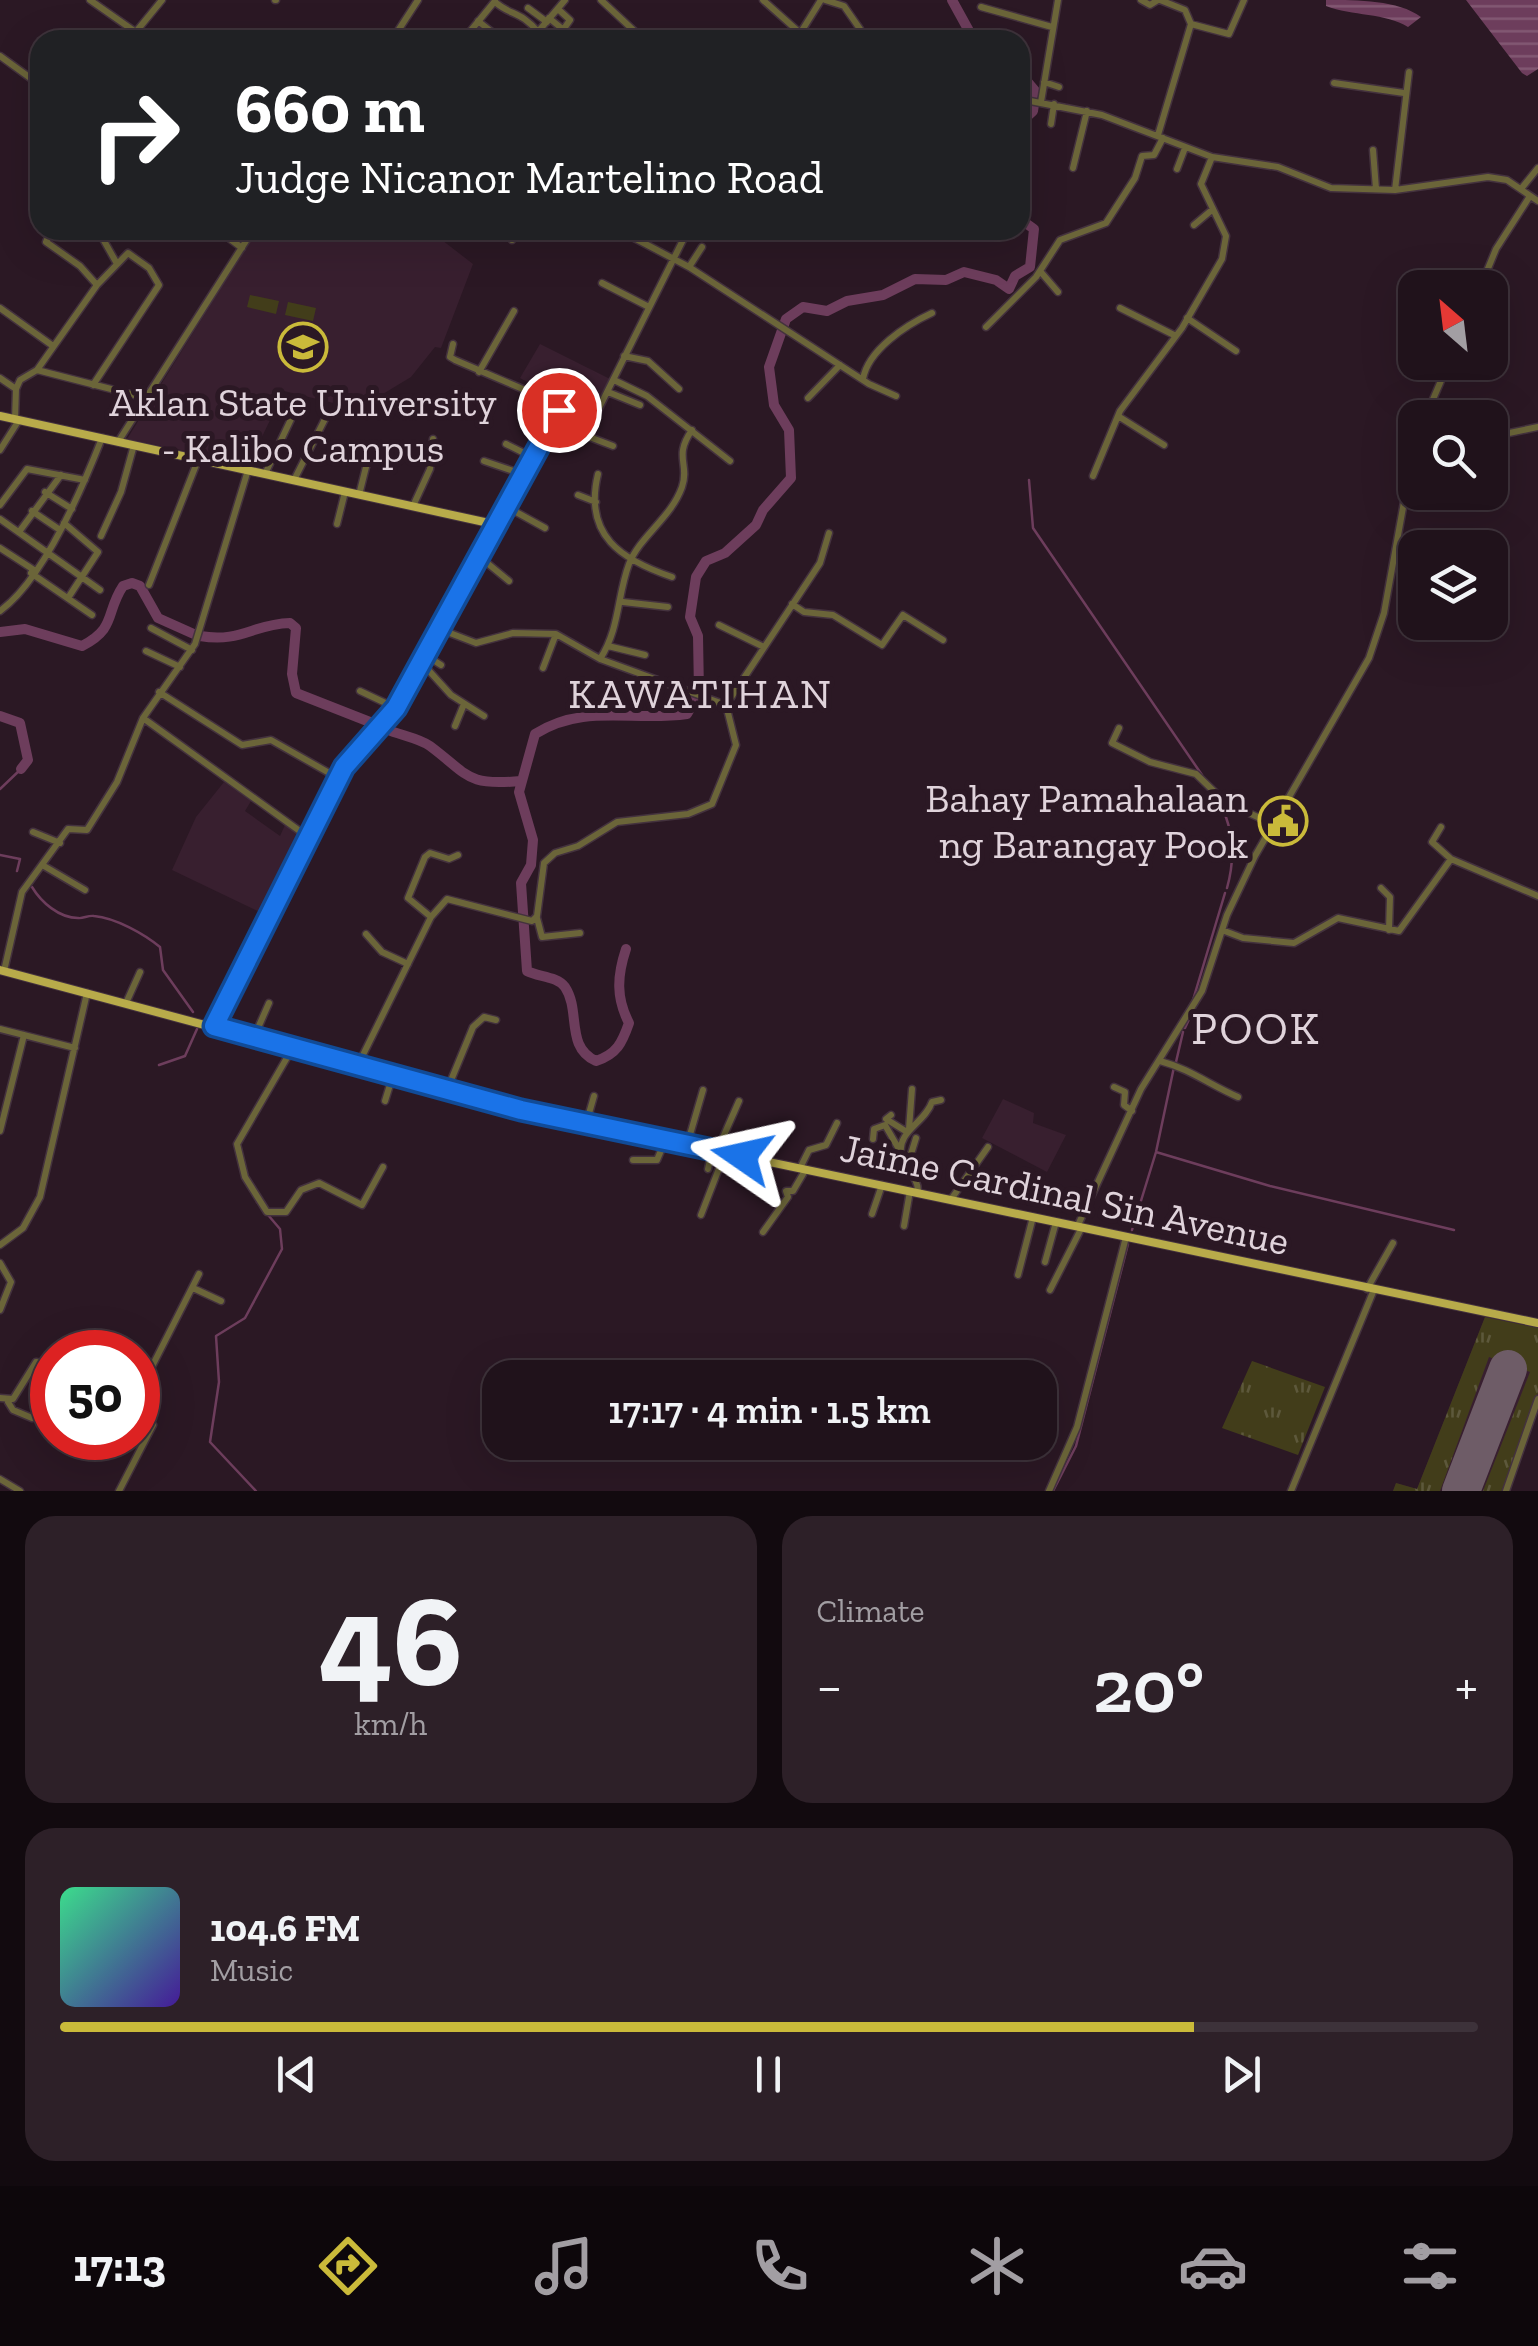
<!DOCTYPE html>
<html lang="en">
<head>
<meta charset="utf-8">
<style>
	:root { --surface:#20121b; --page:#2d2028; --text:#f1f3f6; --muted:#a29ea3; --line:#3d323a; --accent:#caba3a }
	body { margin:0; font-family:"Zilla Slab",serif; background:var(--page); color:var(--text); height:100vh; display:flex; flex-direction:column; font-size:38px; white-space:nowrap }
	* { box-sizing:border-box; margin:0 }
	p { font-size:32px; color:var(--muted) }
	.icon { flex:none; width:55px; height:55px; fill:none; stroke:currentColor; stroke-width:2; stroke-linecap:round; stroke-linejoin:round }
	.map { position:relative; height:1491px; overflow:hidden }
	.details { display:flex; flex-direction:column; gap:25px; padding:25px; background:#120a0f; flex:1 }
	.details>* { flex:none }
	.top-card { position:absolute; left:30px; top:30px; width:1000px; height:210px; border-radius:30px; box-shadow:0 10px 40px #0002,0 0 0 2px var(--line); background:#202124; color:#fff; overflow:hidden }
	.needle { width:65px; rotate:332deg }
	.fabs { position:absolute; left:1398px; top:270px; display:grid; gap:20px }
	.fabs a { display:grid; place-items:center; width:110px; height:110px; border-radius:20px; background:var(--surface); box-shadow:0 10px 40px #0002,0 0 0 2px var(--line); font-size:50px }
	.speed { position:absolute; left:30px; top:1330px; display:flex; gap:20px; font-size:50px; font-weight:700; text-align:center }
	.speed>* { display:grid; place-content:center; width:130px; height:130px; border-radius:50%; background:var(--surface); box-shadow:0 10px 40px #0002,0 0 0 2px var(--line); line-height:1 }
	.speed .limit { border:15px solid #d22; background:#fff; color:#111 }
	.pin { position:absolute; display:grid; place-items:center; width:85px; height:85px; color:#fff; margin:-42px; border:5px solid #fff; border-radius:50%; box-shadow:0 2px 10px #0007 }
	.me { position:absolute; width:110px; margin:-55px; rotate:281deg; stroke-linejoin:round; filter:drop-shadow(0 0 8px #0008) }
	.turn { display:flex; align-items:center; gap:35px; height:210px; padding:0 40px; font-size:45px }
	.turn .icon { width:130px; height:130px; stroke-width:2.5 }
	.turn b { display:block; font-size:70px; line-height:85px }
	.big { font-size:75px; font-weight:600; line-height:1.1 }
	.details .card { flex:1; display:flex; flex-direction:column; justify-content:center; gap:15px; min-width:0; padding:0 35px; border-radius:30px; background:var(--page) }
	.details .dial { align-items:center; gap:0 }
	.dial b { font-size:130px; line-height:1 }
	.song { display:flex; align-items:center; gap:30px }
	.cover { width:120px; height:120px; border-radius:15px; background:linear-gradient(135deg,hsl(150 70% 55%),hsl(260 70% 35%)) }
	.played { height:10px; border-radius:5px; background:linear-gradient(90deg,var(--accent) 80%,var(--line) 80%) }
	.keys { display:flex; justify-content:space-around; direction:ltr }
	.heat { display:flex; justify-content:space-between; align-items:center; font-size:55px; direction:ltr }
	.details .tiles { flex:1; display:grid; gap:25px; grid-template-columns:1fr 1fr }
	.card:last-child { grid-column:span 2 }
	.trip { position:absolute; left:482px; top:1360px; width:575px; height:100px; border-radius:30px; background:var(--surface); box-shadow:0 10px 40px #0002,0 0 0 2px var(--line); font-weight:600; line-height:100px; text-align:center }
	.tabs { display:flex; height:160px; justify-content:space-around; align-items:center; background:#0d070b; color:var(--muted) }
	.tabs .icon { width:70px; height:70px }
	.tabs .active { color:var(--accent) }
	.tabs b { font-size:45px; color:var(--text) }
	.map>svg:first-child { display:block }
	.built { fill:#381f2f }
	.grass { fill:url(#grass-tufts) }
	.pitch { fill:#423d1a }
	.water { fill:url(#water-rules) }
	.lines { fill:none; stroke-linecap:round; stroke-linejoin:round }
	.stream { stroke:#6d3d5c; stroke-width:2.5 }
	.river { stroke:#6d3d5c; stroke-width:10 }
	.runway { stroke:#6e5c67; stroke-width:38 }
	.minor-casing { stroke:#44323e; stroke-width:9 }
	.major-casing { stroke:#44323e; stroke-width:10 }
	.minor { stroke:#6b6539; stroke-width:6 }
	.major { stroke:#b8ab4a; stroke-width:8 }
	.route-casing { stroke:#114b97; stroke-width:25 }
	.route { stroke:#1a73e8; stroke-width:18 }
	.labels { text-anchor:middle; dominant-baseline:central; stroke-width:10; stroke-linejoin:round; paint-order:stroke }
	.poi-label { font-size:40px; fill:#e0d3db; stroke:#2b1824 }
	.street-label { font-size:40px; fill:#e0d3db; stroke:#2b1824 }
	.neighbourhood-label { font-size:42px; letter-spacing:2.5px; fill:#e0d3db; stroke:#2b1824 }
	.quarter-label { font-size:45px; letter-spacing:2.5px; fill:#e0d3db; stroke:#2b1824 }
</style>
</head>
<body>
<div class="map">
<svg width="1538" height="1491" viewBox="0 0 1538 1491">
	<defs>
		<pattern id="grass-tufts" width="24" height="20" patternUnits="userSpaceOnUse" patternTransform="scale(2.5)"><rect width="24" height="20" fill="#423d1a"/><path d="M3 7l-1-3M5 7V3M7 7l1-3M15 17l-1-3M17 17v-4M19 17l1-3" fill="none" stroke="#5d583b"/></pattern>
		<pattern id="water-rules" width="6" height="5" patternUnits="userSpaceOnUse" patternTransform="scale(2.5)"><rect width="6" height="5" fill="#6d3d5c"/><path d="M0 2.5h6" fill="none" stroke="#825873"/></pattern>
	</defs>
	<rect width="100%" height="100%" fill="#2b1824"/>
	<path class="built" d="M257,230h172l44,34 -32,84 -6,-1 -24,30 -53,32 -74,-18 -35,73 -122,-25z
		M540,344l76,38 -14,32 -12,2 -70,-38z
		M224,782l27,19 -6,10 35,25 5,-11 21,13 -40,77 -94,-45 24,-53z
		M1003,1099l31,14 -1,10 33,12 -19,37 -65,-34z
		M1485,1317l53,11v65l-35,98h-110l3,-8 21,6z"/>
	<path class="grass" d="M1485,1317l53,11v65l-35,98h-20l47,-119 -41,-15 -49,134h-47l3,-8 21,6z
		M1252,1361l73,26 -27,68 -76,-27z"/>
	<path class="pitch" d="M250,295l29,6 -3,13 -29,-7z
		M288,302l28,6 -3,13 -28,-6z"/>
	<path class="water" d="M1326,0c32,0 72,0 95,17l-13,10c-22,-14 -56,-11 -82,-21z
		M1466,0h72v69l-11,7 -5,-3z"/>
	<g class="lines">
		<path class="stream" d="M1029,480l4,48 169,247
			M0,789l21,-20
			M1217,798c17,29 19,58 10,90
			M0,855l20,4 -3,12
			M32,887c9,15 27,31 46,31 5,1 10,-3 16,-2 22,2 50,18 66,31l3,23 30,42
			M1193,1000l32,-107
			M1185,1028l5,-11
			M1176,1062l7,-30
			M159,1065l26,-9 12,-27
			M1156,1152l114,34 184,44
			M1132,1230l24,-78 18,-85
			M256,1491l-46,-49 9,-60 -3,-46 29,-18 37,-69 -2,-20 -23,-27
			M1053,1491l23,-45 52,-202"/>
		<path class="river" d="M952,0l22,40
			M1020,73l16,19 -3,19 -13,12
			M0,632l25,-3 57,17c35,-18 23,-33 41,-60l9,-3 8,3 18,32 38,17
			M200,636c41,7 53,-12 90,-13l6,5 -4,46 4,19 84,33
			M699,692l-1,-56 -8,-19 6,-40 10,-16 19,-8 31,-28 7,-15 28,-32 -2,-48 -15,-25 -5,-38 17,-48 17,-12 24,4 20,-10 36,-6 32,-16 31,1 18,-8 32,8 13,9 6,-13 15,-9 4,-38 -14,-10
			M0,716l20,7 8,37 -7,9
			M386,729c13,6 33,9 44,17 40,30 36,40 91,35
			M626,949c-9,27 -10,49 3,74 -7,20 -12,31 -33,38 -31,-14 -15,-50 -31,-74 -8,-11 -27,-10 -38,-16l-6,-88 10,-18 2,-25 -14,-48 16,-58c49,-31 98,-12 152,-20l10,-17"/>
		<path class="runway" d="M1461,1491l47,-122"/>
		<g class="minor-casing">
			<path id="minor" d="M90,0l57,40
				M275,0h1
				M601,0l43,40
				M763,0l45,40
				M825,0l19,6 16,23
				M1141,0l9,5 8,-5
				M495,2c16,14 26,9 43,30
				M981,7l71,20
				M528,8l19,14
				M558,9l12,11 -7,10
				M549,18l27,22
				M478,21l24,19
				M1191,24l38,10 15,-34
				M135,33l27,-33
				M289,40l4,-4
				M392,40l26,-40
				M463,40l32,-39
				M531,40l34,-40
				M796,40l25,-40
				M0,56l40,29
				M1044,82l15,5
				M1334,83l70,10
				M1020,99l82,16 110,42 66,10 53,21 64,2 93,-13 19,3 31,21
				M1041,102l17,-102
				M1051,124l3,-20
				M1158,135l33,-111 -6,-14 -25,-10
				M1373,150l3,39
				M1073,168l14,-57
				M1177,169l8,-21
				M1521,189l17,-21
				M1395,190l14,-118
				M1194,225l19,-16
				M51,230l-5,12 34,24 17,19
				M105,230l-2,9 13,23
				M218,230l24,18
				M512,230v10
				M619,230l70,37 180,117 27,12
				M689,267l13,-20
				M1040,271l18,21
				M602,283l45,23
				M1480,288l16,-39 34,-53
				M0,308l53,38
				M1120,308l56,28
				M1187,318l49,33
				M986,327l50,-50 24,-37 46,-17 29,-45 7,-22 12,-1 9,-17
				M453,344l-3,13 5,3 70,30 34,20
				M624,356l24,5 31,28
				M37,370l60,-85 31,-32 21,15 10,17 -66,100
				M479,372l35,-61
				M0,378l16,11 4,-9 17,-10 109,28
				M863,379c5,-29 43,-54 69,-66
				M614,380l33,16 83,65
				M608,392l32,13
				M808,398l32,-33
				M1118,416l46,29
				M1425,418l24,-56
				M15,419l1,-30
				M590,426l2,12 21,8
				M1490,437l48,-10
				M118,442l135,-212
				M506,444l28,14
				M0,450l19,-30
				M484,461l41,14
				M248,470l-53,174 -52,74 165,119
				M265,474l36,-76
				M598,474c-15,62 24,86 74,103
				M1093,476l27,-65 62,-83 40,-69 4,-23 -25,-52 11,-27
				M294,480l31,-61
				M45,492l27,17
				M359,495l8,-32
				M578,495l18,7
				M0,505l27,-36 58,11
				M413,506l17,-37 3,-30
				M507,507l38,21
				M32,511l28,19
				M0,519l100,71
				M64,523l34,29 -30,46
				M337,524l8,-32
				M498,525l61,-115 31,16 98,-196
				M19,532l42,-57
				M101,536l20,-44 13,-47
				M0,548l34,22
				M481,558l28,23
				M31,573l61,42
				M149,585l49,-125
				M623,602l45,5
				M792,604l12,8 29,3 49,30 21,-30 40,25
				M0,611c44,-32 82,-122 102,-173
				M719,625l45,22
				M151,628l41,22
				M442,630l34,13 37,-10 43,1 44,25 126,46 94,-142 9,-30
				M608,646l37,9
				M146,651l34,16
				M427,656l14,9
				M600,659c20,-31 17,-63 29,-95 11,-28 42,-46 53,-77 8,-23 -9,-30 10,-57
				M422,663l29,32 33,21
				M543,668l13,-34
				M360,691l36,17
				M159,692l83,53 29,-5 67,38
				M657,696l4,-13
				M455,726l9,-22
				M1119,728l-7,15 38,19 46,12 29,28 50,23
				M1441,827l-9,15 19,17
				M33,832l27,11
				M44,866l41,24
				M1381,888l9,9 -1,33
				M431,917l-23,-19 17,-41 5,-4 19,6 9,-4
				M537,918l5,19 38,-4
				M1222,930l21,8 51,5 44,-25 61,13 52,-72 87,37
				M366,934l16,18 26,12
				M4,971l18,-79 46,-63 19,1 30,-48 26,-64
				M126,1003l14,-31
				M0,1029l75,19
				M254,1037l15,-34
				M292,1049l-55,95 8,33 22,35h19l15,-22 18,-7 43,22 21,-38
				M1160,1061c30,8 50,24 78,36
				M358,1065l73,-148 16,-18 85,22 5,-5 7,-53 11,-10 23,-7 39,-24 71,-8 24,-10 24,-59 -10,-40
				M1114,1087l11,5 -1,13 8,6
				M447,1090l26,-63 11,-10 12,3
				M385,1101l8,-26
				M891,1115l-5,4 21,13
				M586,1124l8,-28
				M909,1129l3,-40
				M0,1131l24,-96
				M873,1139l1,-10 11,-4 15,26
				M687,1145l16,-55
				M717,1151l22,-50
				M742,1156l6,-23
				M633,1160h24l8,-19
				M907,1167l9,-29
				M800,1168l9,-18 17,-5 11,-22
				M708,1169l4,-19
				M918,1191c0,-15 -14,-21 -17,-36 -4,-24 24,-32 31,-53l9,-2
				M952,1198l36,-51
				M872,1214l10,-29
				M701,1215l24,-62
				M1078,1225l63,-136 61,-98 25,-76 28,-59 114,-198 15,-45 31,-172
				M904,1226l6,-35
				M763,1232l25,-35 -2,-6h7l13,-22
				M0,1245l23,-17 17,-31 47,-204
				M1045,1262l11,-40
				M0,1263l11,19 -11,28
				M1018,1275l15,-58
				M193,1288l28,13
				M1367,1289l26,-46
				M1050,1290l32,-63
				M138,1394l61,-120
				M0,1398l13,1 23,-37 16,3
				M8,1402l5,8 19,8
				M88,1439l1,-1
				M0,1479l20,12
				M119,1491l34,-66 -15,-12
				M1049,1491l28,-64 49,-190
				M1291,1491l82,-199
				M1506,1491l32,-92"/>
		</g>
		<g class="major-casing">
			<path id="major" d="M0,416l498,109 -102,183 -52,59 -130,259
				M0,970l521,140 1017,213"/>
		</g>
		<use href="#minor" class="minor"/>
		<use href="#major" class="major"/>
	</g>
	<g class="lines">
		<g class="route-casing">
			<path id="route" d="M559,410l-163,298 -52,59 -130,259 307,84 221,46"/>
		</g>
		<use href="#route" class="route"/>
	</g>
	<defs>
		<g id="university-ring" transform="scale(2.5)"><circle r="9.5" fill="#2b1824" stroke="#caba3a" stroke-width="1.5"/><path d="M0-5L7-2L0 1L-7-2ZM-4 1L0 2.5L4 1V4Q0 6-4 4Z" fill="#caba3a"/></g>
		<g id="civic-ring" transform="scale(2.5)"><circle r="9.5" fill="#2b1824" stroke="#caba3a" stroke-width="1.5"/><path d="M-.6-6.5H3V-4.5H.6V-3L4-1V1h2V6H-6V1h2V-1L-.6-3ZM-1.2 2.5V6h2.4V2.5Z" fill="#caba3a"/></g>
	</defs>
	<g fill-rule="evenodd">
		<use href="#university-ring" x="303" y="347"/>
		<use href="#civic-ring" x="1283" y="821"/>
	</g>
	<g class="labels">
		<g class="poi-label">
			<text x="303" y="402">Aklan State University<tspan x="303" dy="46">- Kalibo Campus</tspan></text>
			<text x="1248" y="798" text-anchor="end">Bahay Pamahalaan<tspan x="1248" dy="46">ng Barangay Pook</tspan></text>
		</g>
		<g class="street-label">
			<text transform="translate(1065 1194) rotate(12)">Jaime Cardinal Sin Avenue</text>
		</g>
		<g class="neighbourhood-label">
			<text x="701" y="693">KAWATIHAN</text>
		</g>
		<g class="quarter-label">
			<text x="1256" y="1029">POOK</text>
		</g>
	</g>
</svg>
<div class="fabs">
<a><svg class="needle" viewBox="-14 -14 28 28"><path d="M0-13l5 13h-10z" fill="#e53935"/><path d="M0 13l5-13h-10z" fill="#a29ea3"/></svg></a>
<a><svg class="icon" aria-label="search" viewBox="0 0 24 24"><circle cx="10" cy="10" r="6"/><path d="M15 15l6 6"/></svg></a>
<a><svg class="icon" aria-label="layers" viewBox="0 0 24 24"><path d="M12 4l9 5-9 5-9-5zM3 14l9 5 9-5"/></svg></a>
</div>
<div class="speed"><div class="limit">50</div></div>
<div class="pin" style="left:559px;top:410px;background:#d93025"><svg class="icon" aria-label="arrive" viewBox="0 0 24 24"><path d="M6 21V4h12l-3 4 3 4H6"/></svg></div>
<svg class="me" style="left:742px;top:1156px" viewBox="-20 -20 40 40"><path d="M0-17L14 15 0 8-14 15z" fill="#1a73e8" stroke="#fff" stroke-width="4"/></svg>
<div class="trip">17:17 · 4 min · 1.5 km</div>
<div class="top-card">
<div class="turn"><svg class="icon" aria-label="right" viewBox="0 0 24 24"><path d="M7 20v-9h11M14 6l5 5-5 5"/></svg><div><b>660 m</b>Judge Nicanor Martelino Road</div></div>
</div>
</div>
<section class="details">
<div class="tiles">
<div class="card dial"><b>46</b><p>km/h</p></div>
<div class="card"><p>Climate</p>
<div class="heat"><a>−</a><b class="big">20°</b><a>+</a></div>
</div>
<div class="card">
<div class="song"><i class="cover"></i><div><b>104.6 FM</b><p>Music</p></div></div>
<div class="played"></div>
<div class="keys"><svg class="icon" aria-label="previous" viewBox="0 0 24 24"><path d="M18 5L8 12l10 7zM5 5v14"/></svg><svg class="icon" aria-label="pause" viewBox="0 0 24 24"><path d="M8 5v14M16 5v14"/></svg><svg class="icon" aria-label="next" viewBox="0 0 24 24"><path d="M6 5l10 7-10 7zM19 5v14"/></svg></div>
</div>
</div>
</section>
<nav class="tabs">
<b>17:13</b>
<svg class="icon active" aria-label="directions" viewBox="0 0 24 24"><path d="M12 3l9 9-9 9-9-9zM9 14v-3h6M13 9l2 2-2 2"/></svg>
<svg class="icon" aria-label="music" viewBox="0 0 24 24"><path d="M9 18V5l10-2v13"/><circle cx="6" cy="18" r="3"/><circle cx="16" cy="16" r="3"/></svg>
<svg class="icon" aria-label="phone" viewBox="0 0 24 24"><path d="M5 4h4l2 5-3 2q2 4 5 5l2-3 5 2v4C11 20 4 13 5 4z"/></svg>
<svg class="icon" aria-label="climate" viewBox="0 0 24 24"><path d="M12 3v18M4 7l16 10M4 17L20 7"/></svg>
<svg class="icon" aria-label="car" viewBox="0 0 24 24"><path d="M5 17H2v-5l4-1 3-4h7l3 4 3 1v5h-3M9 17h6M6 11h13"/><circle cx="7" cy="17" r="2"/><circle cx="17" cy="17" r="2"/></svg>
<svg class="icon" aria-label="filters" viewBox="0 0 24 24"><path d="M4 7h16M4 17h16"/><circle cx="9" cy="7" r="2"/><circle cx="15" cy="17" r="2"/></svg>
</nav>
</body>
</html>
